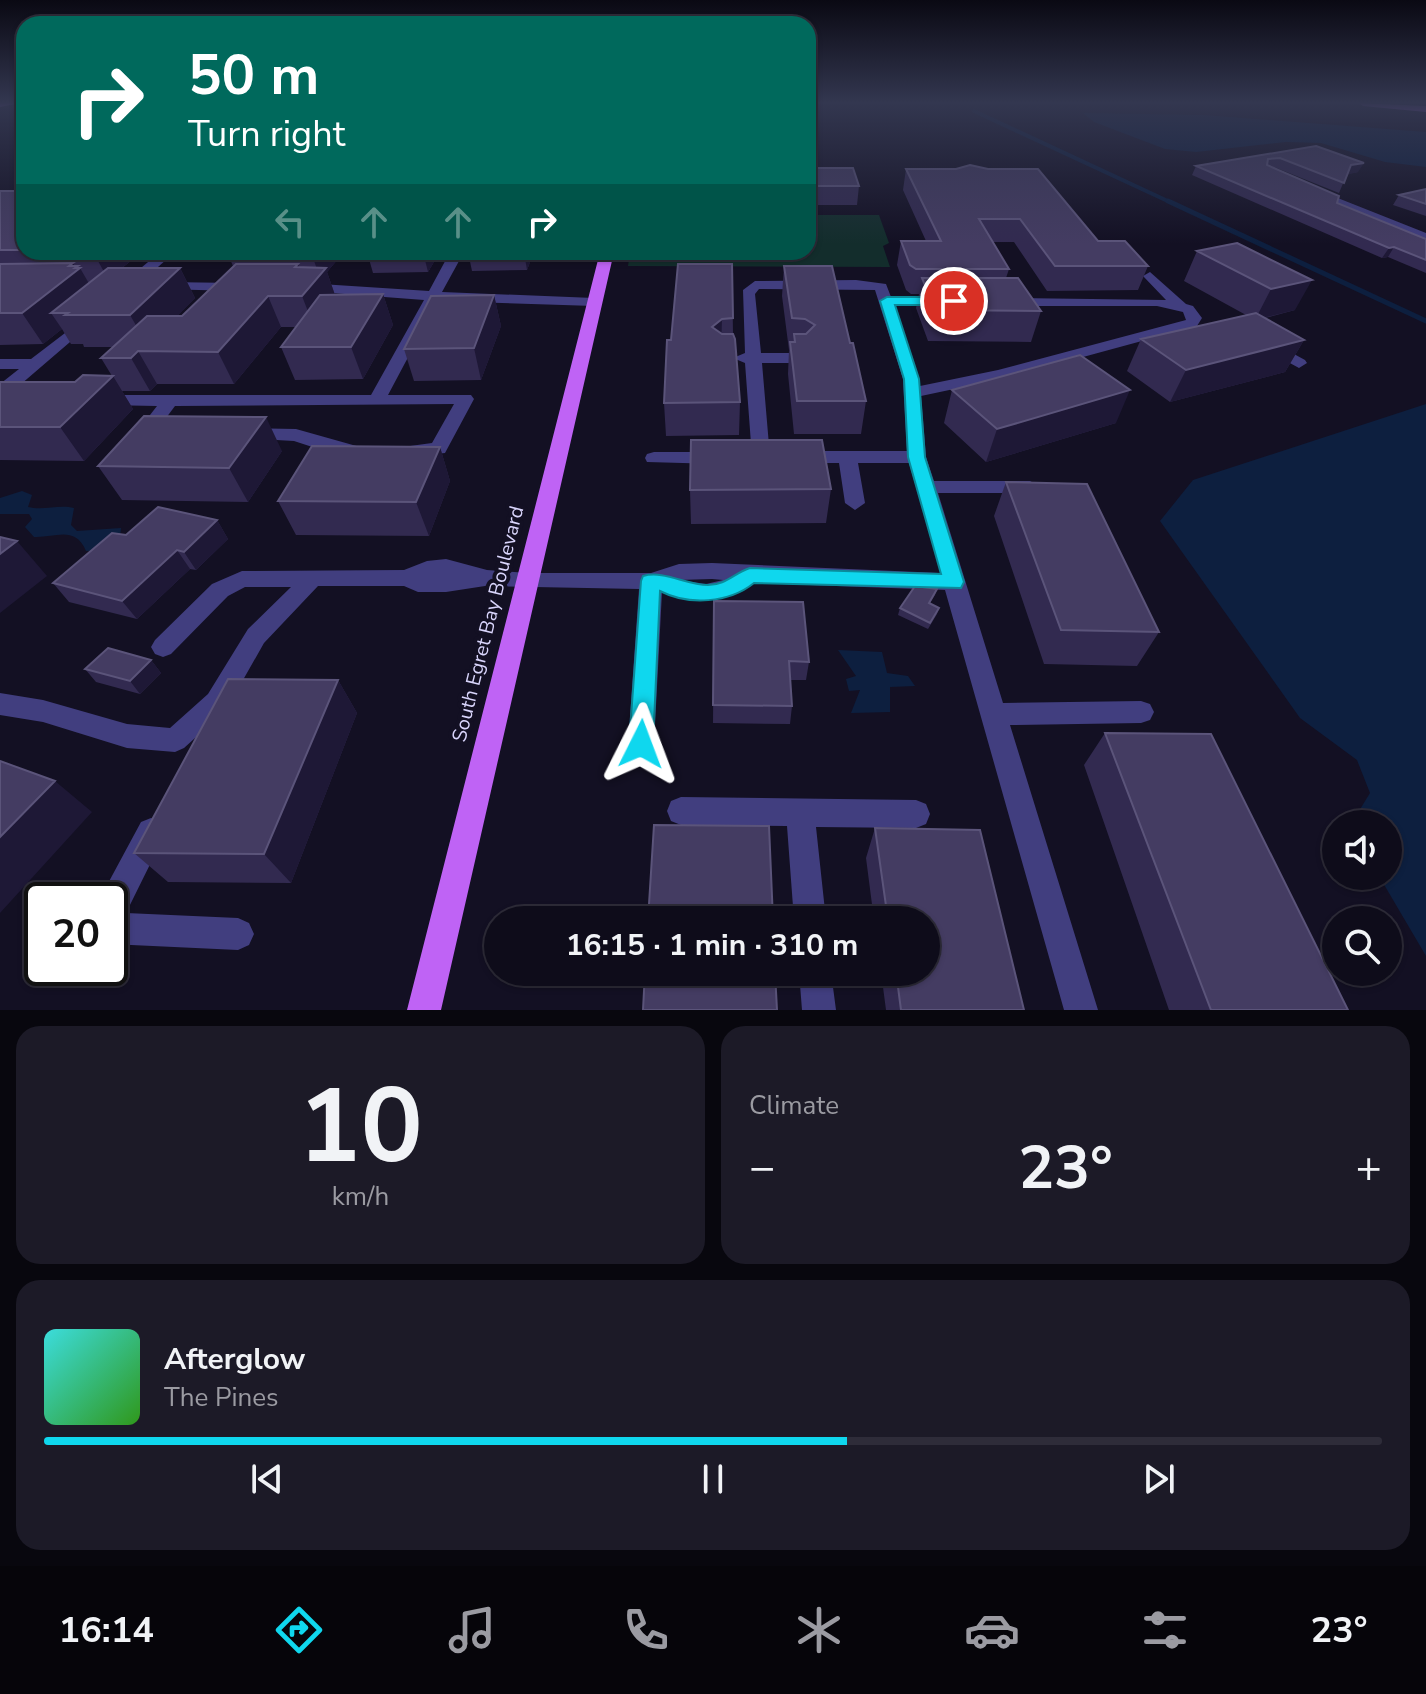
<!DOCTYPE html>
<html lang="en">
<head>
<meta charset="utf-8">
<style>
	:root { --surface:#0e0c1a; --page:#1c1a27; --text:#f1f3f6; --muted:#9b9ba2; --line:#2e2c39; --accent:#0fd7ee }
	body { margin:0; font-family:"Nunito Sans",sans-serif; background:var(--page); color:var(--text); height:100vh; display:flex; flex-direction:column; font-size:30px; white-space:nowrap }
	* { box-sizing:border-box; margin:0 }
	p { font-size:26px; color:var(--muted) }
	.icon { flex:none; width:44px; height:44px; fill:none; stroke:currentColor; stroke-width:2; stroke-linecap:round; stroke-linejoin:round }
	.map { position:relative; height:1010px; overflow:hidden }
	.drawer { display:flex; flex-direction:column; gap:16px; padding:16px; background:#08070e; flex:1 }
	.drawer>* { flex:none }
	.guide { position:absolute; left:16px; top:16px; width:800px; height:244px; border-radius:24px; box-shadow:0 2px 6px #0004,0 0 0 2px var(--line); background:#00695c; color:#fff; overflow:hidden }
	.buttons { position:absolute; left:1322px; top:810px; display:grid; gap:16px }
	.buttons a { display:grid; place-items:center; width:80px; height:80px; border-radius:50%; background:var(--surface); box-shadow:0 2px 6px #0004,0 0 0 2px var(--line); font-size:40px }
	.speed { position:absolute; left:24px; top:882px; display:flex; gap:16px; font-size:40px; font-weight:700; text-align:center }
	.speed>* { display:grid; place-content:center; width:104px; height:104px; border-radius:50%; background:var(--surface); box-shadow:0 2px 6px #0004,0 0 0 2px var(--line); line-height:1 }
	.speed .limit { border:4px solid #111; border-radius:12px; background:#fff; color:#111 }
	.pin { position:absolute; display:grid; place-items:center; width:68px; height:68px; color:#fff; margin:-34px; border:4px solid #fff; border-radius:50%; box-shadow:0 2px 8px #0007 }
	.me { position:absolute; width:88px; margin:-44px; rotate:3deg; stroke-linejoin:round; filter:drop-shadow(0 0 6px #0008) }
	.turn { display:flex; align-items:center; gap:28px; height:168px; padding:0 40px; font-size:36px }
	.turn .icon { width:104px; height:104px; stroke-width:2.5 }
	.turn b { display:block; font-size:56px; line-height:68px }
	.lanes { display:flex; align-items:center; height:76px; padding:0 40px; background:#0003; justify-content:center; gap:40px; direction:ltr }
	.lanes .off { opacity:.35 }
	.big { font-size:60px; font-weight:700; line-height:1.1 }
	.drawer .card { flex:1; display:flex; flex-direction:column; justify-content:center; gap:12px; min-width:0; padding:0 28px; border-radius:24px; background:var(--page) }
	.drawer .dial { align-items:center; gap:0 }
	.dial b { font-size:104px; line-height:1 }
	.song { display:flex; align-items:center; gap:24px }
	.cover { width:96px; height:96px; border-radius:12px; background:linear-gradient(135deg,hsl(180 70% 55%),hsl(110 70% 35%)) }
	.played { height:8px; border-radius:4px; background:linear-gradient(90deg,var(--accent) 60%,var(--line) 60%) }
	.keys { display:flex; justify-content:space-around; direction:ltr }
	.heat { display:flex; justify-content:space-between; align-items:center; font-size:44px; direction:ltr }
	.drawer .tiles { flex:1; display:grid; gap:16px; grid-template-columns:1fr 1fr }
	.card:last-child { grid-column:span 2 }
	.trip { position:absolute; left:484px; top:906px; width:456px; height:80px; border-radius:40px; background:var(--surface); box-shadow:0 2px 6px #0004,0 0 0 2px var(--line); font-weight:700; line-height:80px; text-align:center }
	.tabs { display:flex; height:128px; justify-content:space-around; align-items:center; background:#06050a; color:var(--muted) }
	.tabs .icon { width:56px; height:56px }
	.tabs .selected { color:var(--accent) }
	.tabs b { font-size:36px; color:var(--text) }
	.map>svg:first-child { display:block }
	.green { fill:#132d2c }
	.water { fill:#0d1f3f }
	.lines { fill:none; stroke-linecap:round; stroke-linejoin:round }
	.stream-far1 { stroke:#0d1f3f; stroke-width:4 }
	.stream { stroke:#0d1f3f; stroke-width:5 }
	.minor { fill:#413e7f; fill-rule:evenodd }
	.major { fill:#bf63f5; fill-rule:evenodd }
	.wall { fill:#322a50 }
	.shaded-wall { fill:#1e1836 }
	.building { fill:#443c62; stroke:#5b547a; stroke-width:2 }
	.route { fill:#0fd7ee; stroke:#0a8c9b; stroke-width:2 }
	.labels { text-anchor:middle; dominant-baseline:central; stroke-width:8; stroke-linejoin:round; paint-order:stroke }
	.street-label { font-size:20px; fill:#d9d5fc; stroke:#131023 }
</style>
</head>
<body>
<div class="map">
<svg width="1426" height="1010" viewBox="0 0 1426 1010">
	<rect width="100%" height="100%" fill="#131023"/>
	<path class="green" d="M808,215h71l10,28 -6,3 7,21 -262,-1 2,-14h178z"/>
	<path class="water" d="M1083,113l121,2 222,17v35l-41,-5 -64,-19 -35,-1 -90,10 -31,-3 -71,-27z
		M1426,404v552l-47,-80h9v-52h-37l19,-31 -13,-33 -57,-42 -140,-197 33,-41z
		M22,491l10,4 -4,12c16,4 31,-3 46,1l-3,17 6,6 44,-3c0,18 -20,23 -35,23 -11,-26 -31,-13 -52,-14l-9,-10 7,-8 -3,-5h-29v-16z
		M838,650l44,2 5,21 21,3 7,10 -25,1v25l-39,1 9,-23 -11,1 -3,-12 10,-3z"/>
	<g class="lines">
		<path class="stream-far1" d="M974,111l198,92"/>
		<path class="stream" d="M1168,201l258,120"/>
		<path class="minor" d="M24,154v10l-10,-1v-4z
			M1315,189l111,44v8l-115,-47 -2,-2z
			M160,252h15l-42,37h-10v-6z
			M450,252h14l-22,40 152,6 7,4 -7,4 -156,-5 -50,94h83l3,4 -29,54 -28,3 -9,-6 2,-4 22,-3 22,-39 -279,2 -12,16 14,7 -9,5 -22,-6 -3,-4 14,-18 -53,-1 -9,-5 9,-5h267l53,-95 -119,-9 -7,-4 7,-4 124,8z
			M1150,272l36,32 7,2 9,12 -5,8 -191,52 -85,18 5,61 8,24h96l10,6 -10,6h-92l65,210 138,-2 9,3 4,8 -4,8 -9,3 -131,2 88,285h-34l-119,-420 -191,-7c-29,21 -60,20 -92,9l-8,152 -4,9 -9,3 -9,-3 -4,-9 11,-155 -154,-3 -39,6h-28l-14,-6h-86l-54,57 -38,67 -42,38 -9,4 -48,-4 -84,-26 -43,-7v-22l43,7 84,24 43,4 38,-34 40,-65 43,-42h-46l-17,9 -57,58 -8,3 -8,-3 -4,-7 4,-7 57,-56 30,-13 162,-1 23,-9 19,-2 41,11 40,3h124l28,-9 33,-1 229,10 -32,-110h-51l7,40 -10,7 -10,-7 -6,-40h-41l-9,-6 9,-6h109l-4,-72 -28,-89 -116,-1 -4,5 6,59h40l8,5 -8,5h-39l8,94 -9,6 -9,-6 -7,-94 -12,-5 12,-5 -2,-63 12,-9 101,-1 30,4 5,13 57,1 2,3 -7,4h-49l26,81 78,-16 188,-50 -3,-8 -26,-6h-150l-7,-4 7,-4 159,2 -23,-24zM712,579l11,1 -17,4 -27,-4z
			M165,282l72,1 7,4 -7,4 -77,-2v-6z
			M86,317l5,1v6l-85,73 -6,1v-14l19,-15h-19v-10h31z
			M1270,341l35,19 2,3 -8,5 -35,-19v-6z
			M247,428l49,1 64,18 2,4 -2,4 -17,2 -49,-16 -53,-3 -3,-4z
			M654,452h64l9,6 -9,6 -71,-2 -2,-4 2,-4z
			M681,797l235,3 10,4 4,10 -4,10 -10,4 -100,-1 10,93h-32l-7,-94 -106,-1 -10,-4 -4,-10 4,-10z
			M151,818l10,4 5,10 -40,81 112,5 11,5 5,11 -5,11 -11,5 -128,-6v-44h-11l42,-78z
			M799,972h32l5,38h-34z"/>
		<path class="major" d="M0,103h20l-20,4z
			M1359,103l67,3v6l-63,-6z
			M600,252h14l-173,758h-34z"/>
	</g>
	<path class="wall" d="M1316,146l42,26 -11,2 -8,19 -65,-26 63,36 89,36v34l-38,-16 -6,1 -190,-83 4,-9z
		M808,168l51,18 -2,19h-49z
		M906,169l192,72 50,25 -10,24 -91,1 -33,-49h-22l17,27 -3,9 35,33 -10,31 -103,-1 -12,-33 3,-14h-8l-5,-4 -9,-25 4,-24h25l-23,-51z
		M1426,189v27l-33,-11 6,-10z
		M0,191h24v61h118l-20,16h58l15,30 -18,18h5l51,-50 -6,-14h117l-17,20 8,23 48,-1 10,31 -30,54 -68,1 -14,-33 15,-20h-15l-47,57h-77l-7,7h-28l11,18 -49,52 -84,-1v-78h75l37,-6 -11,-18 13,-11h-30l-1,-3h-12l-9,-15 -19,15 -43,1z
		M1237,243l58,67 -30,8 39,22 -19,32 -115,30 -43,-31 14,-32 105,-24 -62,-34 13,-30z
		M367,252h73l-12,20 -55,1z
		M468,252h66l-7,18 -55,1z
		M732,264l1,70 7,68 -1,33 -73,1 -2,-33 7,-63z
		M784,266l66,77 16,58 -5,33h-67l-6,-60 1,-24 -7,-54z
		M494,295l7,31 -20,54 -67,1 -10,-32z
		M952,390l164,33 -130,39 -42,-39z
		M440,447l10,34 -21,55 -133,-1 -18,-34z
		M282,451l-34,51 -126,-2 -24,-34z
		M1006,482l153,150 -22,34 -93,-2 -50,-148z
		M831,489l-5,34 -135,1 -1,-34z
		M217,520l11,19 -32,31 -6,-1 -53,50 -68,-17 -16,-19 73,-48z
		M937,589l-2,6 -5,8 9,5 -2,6 -9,15 -30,-14 2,-7z
		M714,601l95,61 -3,18h-16l2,26 -2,18 -77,-1z
		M151,660l10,13 -21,21 -44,-12 -11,-13z
		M338,680l19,33 -66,170 -123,-1 -34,-29z
		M1105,733l243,277h-179l-85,-245z
		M875,828l149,182h-138l-5,-38h45v-52h-52l-8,-62z"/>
	<path class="shaded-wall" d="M1364,163l-6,9 -12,3 5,-10z
		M1394,247l-6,10 -6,1 7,-10z
		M93,252h49l-34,27z
		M311,252h33l-17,20 9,26 -22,29 -12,-31 -7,-29 3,-3 10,25 11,-14z
		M423,252h17l-12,20z
		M524,252h10l-7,18z
		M73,263l3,5 2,-2 2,2 18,31 -30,14h-17l11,16 -19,15 -21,-31z
		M180,268l15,30 -47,48 -18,-31z
		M1312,280l-17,30 -40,10 16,-31z
		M383,294l10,31 -30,54 -12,-32z
		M494,295l7,31 -20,54 -7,-32z
		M268,296l13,31 -47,57 -16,-32z
		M722,319l-1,31 -9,-23z
		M1304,340l-19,32 -115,30 16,-32z
		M138,351l19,33 -7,7 -19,-33z
		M113,376l20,33 -49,52 -24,-34z
		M1130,390l-14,33 -130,39 11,-33z
		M266,417l16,34 -34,51 -19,-34z
		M440,447l10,34 -21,55 -13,-34z
		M217,520l11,19 -32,31 -12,-18z
		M17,541l30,35 -47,37v-59z
		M177,550l13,19 -53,50 -15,-18z
		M151,660l10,13 -21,21 -10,-13z
		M338,680l19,33 -66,170 -27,-29z
		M55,781l37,31 -92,101v-76z"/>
	<path class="building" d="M1316,146l48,17 -13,2 -7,18 -64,-25 -12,1 -1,6 72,31 -2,7 89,36v21l-32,-13 -5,1 -193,-82z
		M970,165l18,4h50l60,72h27l23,25h-93l-35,-47h-41l30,50h-93l-6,-4 -9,-24h40l-35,-72h50z
		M808,168h45l6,18h-51z
		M1426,189v15l-27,-9z
		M0,191h24v59h-24z
		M1237,243l75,37 -41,9 -74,-38z
		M73,263l-4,3h9l-3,2h5l-58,45h-22v-49z
		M236,264h62l-3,3 31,1 -24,28h-34l-50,56 -80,-1 -7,7h-30l46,-42h35z
		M678,264h54l1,54 -11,1 -10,8 10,7h11l2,5 5,63 -76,1 3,-63h4z
		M784,266h48l18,77h3l13,58h-69l-7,-59h5l-1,-8h12l9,-9 -10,-6 -13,-1z
		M108,268h72l-50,47h-65l3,-2h-17z
		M922,278h96l23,33 -106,-1z
		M383,294l-32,53h-70l39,-52z
		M494,295l-20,53 -70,1 27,-53z
		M1256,313l48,27 -118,30 -45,-31z
		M1080,355l50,35 -133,39 -45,-39z
		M83,375l30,1 -53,51h-60v-45h75z
		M144,416l122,1 -37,51 -131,-2z
		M691,440h131l9,49 -141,1z
		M312,446l128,1 -24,55 -138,-1z
		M1006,482l81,2 72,148 -98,-2z
		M158,507l59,13 -33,32 -7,-2 -55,51 -69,-18 59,-50 14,2z
		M0,537l17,4 -17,13z
		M915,586l22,3 -8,14 10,5 -9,15 -30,-15z
		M714,601l89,1 6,60 -20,-1 3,45 -79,-1z
		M108,648l43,12 -21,21 -45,-12z
		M228,679l110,1 -74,174 -130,-1z
		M1105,733l106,1 137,276h-137z
		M0,761l55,20 -55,56z
		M654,825l115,1 4,94h-125z
		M875,828l105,2 44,180h-123l-5,-38h30v-52h-38z
		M645,972h130l2,38h-134z"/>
	<linearGradient id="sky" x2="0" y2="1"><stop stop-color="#0a0913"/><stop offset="0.42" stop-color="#333750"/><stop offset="1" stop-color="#333750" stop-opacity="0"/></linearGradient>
	<rect width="1426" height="244" fill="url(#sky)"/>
	<path class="route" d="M887,297h67l7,4 -7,4h-59l24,74 6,78 39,125 -3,6 -207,-5c-25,20 -65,23 -94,8l-7,153 -4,8 -8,3 -9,-3 -3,-8 12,-163 2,-5c21,-6 43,9 65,9 18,0 26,-12 42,-17l191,6 -33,-117 -4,-78 -24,-78z"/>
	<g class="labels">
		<g class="street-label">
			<text transform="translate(488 624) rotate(-76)">South Egret Bay Boulevard</text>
		</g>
	</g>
</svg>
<div class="buttons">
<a><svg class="icon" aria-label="sound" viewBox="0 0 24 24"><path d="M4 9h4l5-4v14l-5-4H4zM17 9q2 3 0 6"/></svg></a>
<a><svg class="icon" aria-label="search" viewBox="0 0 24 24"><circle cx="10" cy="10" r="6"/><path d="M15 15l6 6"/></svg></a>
</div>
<div class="speed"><div class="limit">20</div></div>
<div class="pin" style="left:954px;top:301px;background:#d93025"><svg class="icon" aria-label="arrive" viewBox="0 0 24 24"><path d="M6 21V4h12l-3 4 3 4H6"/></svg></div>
<svg class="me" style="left:641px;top:744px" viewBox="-20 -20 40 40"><path d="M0-17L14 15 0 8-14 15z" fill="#0fd7ee" stroke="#fff" stroke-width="4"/></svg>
<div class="trip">16:15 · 1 min · 310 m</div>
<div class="guide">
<div class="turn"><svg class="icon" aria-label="right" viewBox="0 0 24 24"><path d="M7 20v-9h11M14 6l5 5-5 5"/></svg><div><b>50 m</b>Turn right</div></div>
<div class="lanes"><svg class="icon off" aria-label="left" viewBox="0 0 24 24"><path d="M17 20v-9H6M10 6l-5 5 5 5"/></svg><svg class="icon off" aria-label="ahead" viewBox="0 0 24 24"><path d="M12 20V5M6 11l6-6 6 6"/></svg><svg class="icon off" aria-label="ahead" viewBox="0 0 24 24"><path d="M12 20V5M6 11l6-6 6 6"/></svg><svg class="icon" aria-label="right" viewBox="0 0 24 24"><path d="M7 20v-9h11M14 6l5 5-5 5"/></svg></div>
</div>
</div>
<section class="drawer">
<div class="tiles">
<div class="card dial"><b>10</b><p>km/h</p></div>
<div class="card"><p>Climate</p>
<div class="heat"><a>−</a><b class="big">23°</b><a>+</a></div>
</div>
<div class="card">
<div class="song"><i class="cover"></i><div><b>Afterglow</b><p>The Pines</p></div></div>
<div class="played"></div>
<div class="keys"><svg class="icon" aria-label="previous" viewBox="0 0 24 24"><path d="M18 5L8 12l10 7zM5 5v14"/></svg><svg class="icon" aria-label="pause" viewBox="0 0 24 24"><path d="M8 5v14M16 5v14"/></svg><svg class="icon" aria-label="next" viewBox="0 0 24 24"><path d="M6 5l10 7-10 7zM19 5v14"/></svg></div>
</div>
</div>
</section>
<nav class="tabs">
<b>16:14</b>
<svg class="icon selected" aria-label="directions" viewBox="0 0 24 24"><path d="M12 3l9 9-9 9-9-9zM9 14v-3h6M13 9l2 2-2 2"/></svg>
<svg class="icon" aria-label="music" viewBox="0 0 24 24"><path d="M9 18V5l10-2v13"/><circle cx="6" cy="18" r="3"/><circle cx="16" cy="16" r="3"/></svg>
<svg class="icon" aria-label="phone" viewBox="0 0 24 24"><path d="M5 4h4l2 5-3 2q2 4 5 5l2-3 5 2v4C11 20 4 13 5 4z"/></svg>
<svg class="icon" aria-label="climate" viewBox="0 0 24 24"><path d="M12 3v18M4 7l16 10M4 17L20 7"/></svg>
<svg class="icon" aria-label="car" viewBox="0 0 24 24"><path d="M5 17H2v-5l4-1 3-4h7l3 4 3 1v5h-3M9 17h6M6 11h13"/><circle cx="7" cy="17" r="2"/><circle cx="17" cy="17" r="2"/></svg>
<svg class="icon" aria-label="filters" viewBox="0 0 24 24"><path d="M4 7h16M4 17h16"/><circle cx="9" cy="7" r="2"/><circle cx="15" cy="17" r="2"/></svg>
<b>23°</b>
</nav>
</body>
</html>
